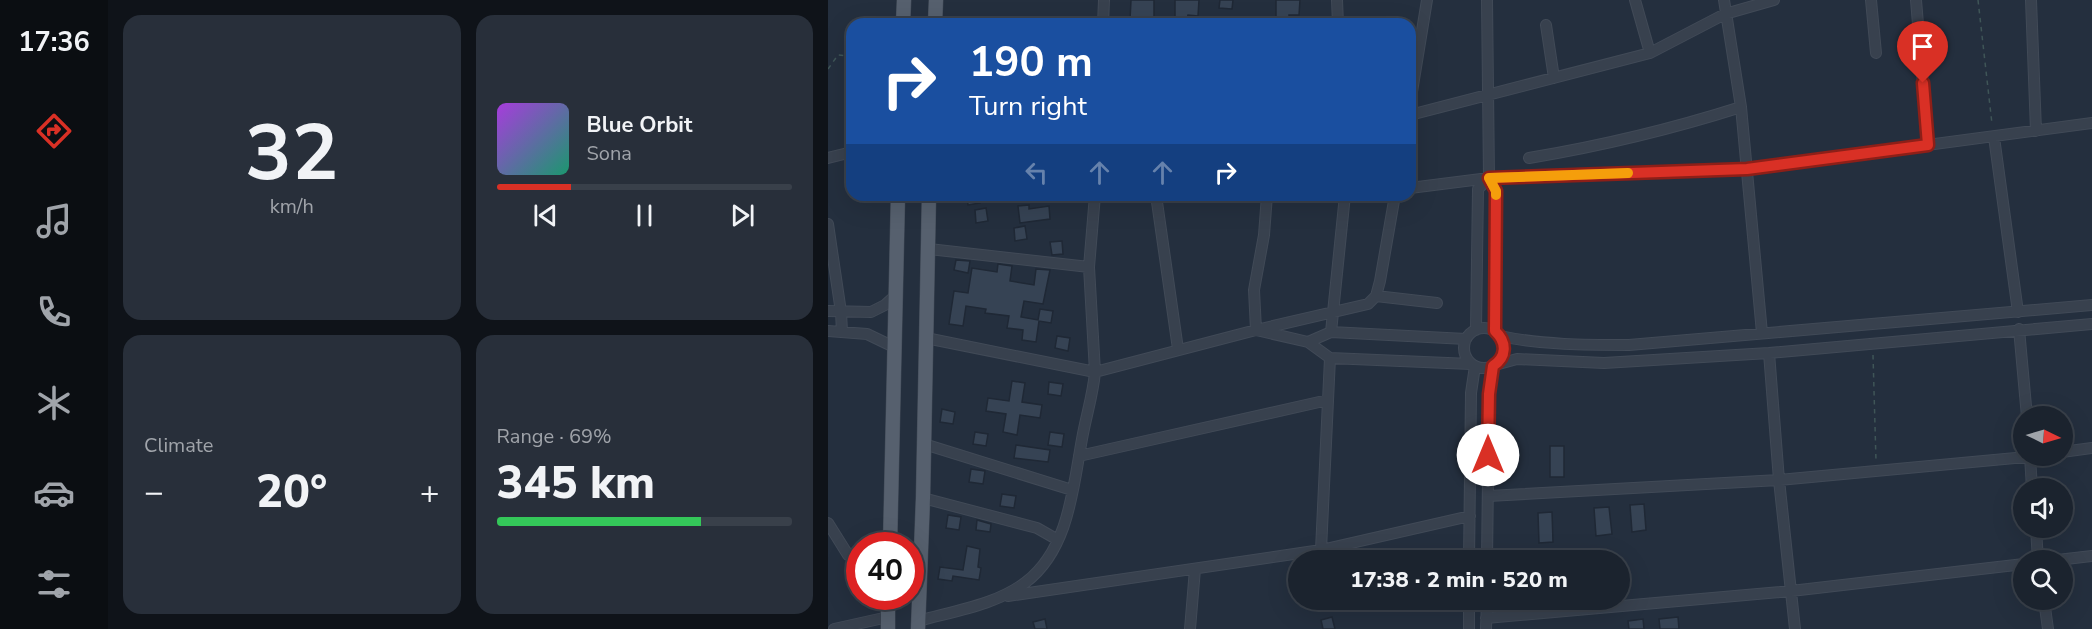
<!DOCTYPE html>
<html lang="en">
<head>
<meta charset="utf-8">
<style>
	:root { --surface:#1b232e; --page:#282f3a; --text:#f1f3f6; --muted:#a0a4aa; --line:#39404a; --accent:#d93025 }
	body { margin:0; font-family:"Nunito Sans",sans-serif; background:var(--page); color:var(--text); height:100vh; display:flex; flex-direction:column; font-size:22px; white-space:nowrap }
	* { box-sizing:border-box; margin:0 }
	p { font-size:20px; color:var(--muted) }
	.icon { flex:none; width:33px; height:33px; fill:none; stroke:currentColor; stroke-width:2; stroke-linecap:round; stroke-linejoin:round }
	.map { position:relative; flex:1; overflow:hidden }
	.drawer { display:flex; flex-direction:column; gap:15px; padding:15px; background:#0f1319; width:720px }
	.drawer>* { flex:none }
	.hud { position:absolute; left:18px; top:18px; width:570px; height:183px; border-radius:18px; box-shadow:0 6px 24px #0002,0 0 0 2px var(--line); background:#1a4fa0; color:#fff; overflow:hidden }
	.needle { width:39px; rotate:95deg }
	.controls { position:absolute; left:1185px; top:406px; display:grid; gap:12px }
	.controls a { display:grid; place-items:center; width:60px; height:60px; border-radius:50%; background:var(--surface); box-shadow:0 6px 24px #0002,0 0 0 2px var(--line); font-size:30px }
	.speed { position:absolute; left:18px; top:532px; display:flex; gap:12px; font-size:30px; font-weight:700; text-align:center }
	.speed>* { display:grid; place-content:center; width:78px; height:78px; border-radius:50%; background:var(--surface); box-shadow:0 6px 24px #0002,0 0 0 2px var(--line); line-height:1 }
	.speed .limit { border:9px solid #d22; background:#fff; color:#111 }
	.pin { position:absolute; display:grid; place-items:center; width:51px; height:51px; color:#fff; margin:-62px -26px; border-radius:50% 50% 50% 0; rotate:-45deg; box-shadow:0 0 6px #0007 }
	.pin .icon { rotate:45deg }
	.me { position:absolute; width:66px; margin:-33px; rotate:0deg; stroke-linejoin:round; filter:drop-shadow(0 0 4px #0008) }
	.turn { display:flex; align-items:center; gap:21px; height:126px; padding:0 24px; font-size:27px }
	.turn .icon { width:78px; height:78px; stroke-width:2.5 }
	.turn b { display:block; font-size:42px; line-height:51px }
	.lanes { display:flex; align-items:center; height:57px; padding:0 24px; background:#0003; justify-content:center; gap:30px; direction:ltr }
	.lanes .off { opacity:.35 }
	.big { font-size:45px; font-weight:800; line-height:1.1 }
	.drawer .tile { flex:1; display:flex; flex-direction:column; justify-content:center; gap:9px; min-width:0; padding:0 21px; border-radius:18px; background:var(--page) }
	.drawer .dial { align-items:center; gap:0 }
	.dial b { font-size:78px; line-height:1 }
	.song { display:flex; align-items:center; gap:18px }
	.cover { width:72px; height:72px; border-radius:9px; background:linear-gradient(135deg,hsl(280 70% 55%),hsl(160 70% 35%)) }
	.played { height:6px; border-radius:3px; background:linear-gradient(90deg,var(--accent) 25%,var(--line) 25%) }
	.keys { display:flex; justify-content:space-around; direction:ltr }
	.heat { display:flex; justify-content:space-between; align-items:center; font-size:33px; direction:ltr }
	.charge { height:9px; border-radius:4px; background:linear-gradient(90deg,#34c759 69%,var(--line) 0) }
	.drawer .tiles { flex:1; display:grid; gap:15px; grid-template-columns:repeat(2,1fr) }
	.trip { position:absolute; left:460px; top:550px; width:342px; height:60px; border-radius:30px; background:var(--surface); box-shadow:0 6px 24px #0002,0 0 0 2px var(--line); font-weight:800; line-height:60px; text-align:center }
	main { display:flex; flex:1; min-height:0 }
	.tabs { display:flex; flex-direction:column; width:108px; justify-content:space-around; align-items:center; background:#0b0e12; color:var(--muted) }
	.tabs .icon { width:42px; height:42px }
	.tabs .current { color:var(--accent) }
	.tabs b { font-size:27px; color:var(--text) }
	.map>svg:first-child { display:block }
	.building { fill:#364354; stroke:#1f2835; stroke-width:1.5 }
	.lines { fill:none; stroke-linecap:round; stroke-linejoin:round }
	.minor-casing { stroke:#414a57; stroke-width:12 }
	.major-casing { stroke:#414a57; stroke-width:15 }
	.path { stroke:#3f5557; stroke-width:1.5; stroke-dasharray:4.5 4.5; stroke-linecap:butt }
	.minor { stroke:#38414e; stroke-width:10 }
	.major { stroke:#56606e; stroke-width:14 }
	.route-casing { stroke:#8d1f18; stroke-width:15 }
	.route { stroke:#d93025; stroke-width:10 }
	.slow { stroke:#f59e0b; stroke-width:10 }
</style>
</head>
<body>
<main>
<nav class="tabs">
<b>17:36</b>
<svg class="icon current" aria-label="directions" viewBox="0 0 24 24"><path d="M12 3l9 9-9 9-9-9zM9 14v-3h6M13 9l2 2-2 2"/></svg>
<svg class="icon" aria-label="music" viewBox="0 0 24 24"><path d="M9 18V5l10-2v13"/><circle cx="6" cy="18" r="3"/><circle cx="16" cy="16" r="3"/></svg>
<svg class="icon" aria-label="phone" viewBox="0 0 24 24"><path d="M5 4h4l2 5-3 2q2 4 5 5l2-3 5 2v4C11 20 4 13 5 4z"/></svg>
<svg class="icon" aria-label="climate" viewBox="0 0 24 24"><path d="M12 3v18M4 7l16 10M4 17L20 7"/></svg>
<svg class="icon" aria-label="car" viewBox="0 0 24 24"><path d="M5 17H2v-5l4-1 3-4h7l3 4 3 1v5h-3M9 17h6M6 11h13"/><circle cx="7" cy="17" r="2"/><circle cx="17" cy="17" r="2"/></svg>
<svg class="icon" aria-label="filters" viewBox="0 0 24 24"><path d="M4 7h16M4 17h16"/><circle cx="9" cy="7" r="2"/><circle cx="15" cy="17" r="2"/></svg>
</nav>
<section class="drawer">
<div class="tiles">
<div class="tile dial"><b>32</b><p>km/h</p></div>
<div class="tile">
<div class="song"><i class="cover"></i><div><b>Blue Orbit</b><p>Sona</p></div></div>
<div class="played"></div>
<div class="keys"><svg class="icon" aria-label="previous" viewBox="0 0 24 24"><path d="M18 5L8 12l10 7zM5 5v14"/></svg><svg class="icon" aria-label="pause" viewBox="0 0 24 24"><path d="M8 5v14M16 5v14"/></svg><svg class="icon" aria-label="next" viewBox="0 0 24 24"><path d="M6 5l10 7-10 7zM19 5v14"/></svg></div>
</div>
<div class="tile"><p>Climate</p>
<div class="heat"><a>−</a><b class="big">20°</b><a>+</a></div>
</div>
<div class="tile"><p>Range · 69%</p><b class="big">345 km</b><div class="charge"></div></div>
</div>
</section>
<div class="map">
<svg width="1264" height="629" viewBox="0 0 1264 629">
	<rect width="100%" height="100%" fill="#242f3e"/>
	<path class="building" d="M303,0h23v17h-11v3h-13z
		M347,0h24l-1,16 -10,-1 -1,4 -12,-1z
		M392,0h13l-1,9 -13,-1z
		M448,0h24l-1,15h-10v3h-13z
		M139,195h11l2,8 -12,2z
		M201,205v4l20,-3 1,13 -30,4 -2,-17z
		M158,208l2,13 -12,2 -1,-13z
		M197,226l2,13 -12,2 -1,-13z
		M234,241l1,13 -11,1 -2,-13z
		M128,260l14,1 -2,12 -14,-3z
		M170,264l14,2 -2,15 24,4 2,-16 14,1 -7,34 -19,-3 -3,16 17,3 2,-11 13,2 -2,12 -12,-2 -3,21 -14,-2 1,-10 -16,-2 2,-12 -24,-3 1,-4 -20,-3 -3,20 -14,-2 5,-33 14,2 4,-25 25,4z
		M229,336l13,2 -2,13 -13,-3z
		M184,381l13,2 -3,19 20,3 -2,13 -20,-3 -3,20 -14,-3 3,-18 -20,-3 2,-13 21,3z
		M221,382l14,2 -2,12 -13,-2z
		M114,409l13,3 -2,12 -13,-2z
		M147,432l13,2 -2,12 -13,-2z
		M222,432l14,2 -2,13 -14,-2z
		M188,445l34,5 -2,12 -34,-4z
		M722,446h14v31h-14z
		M143,469l14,2 -2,13 -14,-2z
		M174,494l14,2 -2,12 -14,-2z
		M816,504l2,26 -14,2 -2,-27z
		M781,507l3,27 -16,2 -2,-28z
		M724,512l1,30 -14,1 -1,-30z
		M120,515l13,2 -2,13 -13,-2z
		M149,520l14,4 -1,8 -14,-2z
		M139,546l13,3 -2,18 3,1 -2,12 -26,-4 -1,5 -14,-2 2,-12 23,3z
		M504,617l3,12h-12l-2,-9z
		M850,617l1,12h-19l-1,-10z
		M217,619l2,10h-12l-2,-7z
		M815,619l1,10h-15l-1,-8z"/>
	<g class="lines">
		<g class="minor-casing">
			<path id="minor" d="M509,0l1,24
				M659,0l2,178 7,13 -1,140
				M807,0l15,53
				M896,0l17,107 21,226
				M1043,0l5,53
				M1088,0l12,145
				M1203,0l5,131
				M275,24l1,-24
				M718,25l8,53
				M582,104l17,-104
				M582,115l240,-62 75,-39 49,-14
				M1166,137l24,175
				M0,158l24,-6
				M701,158c72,-12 143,-29 212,-51
				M582,188l79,-10 258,-9 345,-46
				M328,195l22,154
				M439,195l-3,40 -10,55 2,40 52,12 22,16 141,6
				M0,224l13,88 1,20
				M101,249l160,18
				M548,296l61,7
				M0,311l43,1 14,-7 10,-9
				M636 348a20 20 0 1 1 40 0a20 20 0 1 1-40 0Z
				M1191,329l8,88
				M648,330l2,-141 11,-11
				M0,331l39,3 27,13
				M503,332l14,-137
				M672,336c42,9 86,9 129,9l463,-40
				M98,338l169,34 -6,-105 6,-72
				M480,342l23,-10 135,7
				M941,353l10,127 16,149
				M667,365l22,-6 87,4 165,-10 323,-29
				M96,444l148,46
				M1234,452l30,-4
				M251,456l249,-56
				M1202,456l2,33
				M660,496l291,-16 257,-24
				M95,498l114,30 21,12
				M0,523l20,32
				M1208,528l2,33
				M493,550l9,-192
				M641,561l2,-168 4,-27
				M659,561l2,-167 4,-28
				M1221,561l43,-5
				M180,596l313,-46 149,-34
				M1216,600l4,29
				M658,618l305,-27 233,-27
				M90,621c36,-10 78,-16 108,-39 43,-33 47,-94 56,-143 4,-23 11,-44 13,-67l161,-42 112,-26 8,-8 4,-15 15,-86
				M6,629l54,-12
				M362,629l5,-60
				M641,629v-29
				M658,629l1,-29"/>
		</g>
		<g class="major-casing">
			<path id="major" d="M75,24l1,-24
				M107,24l1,-24
				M62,546l8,-351
				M60,629v-32
				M90,629l5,-131 6,-303"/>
		</g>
		<path class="path" d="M1150,0l14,124
			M0,69l10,-14 14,1
			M1045,355l3,106"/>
		<use href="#minor" class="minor"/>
		<use href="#major" class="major"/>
	</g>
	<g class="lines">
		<g class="route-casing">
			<path id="route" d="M660,455l1,-61 4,-28c14,-9 14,-24 2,-35l1,-140 -7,-13 258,-9 181,-24 -5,-62"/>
		</g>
		<use href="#route" class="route"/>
		<path class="slow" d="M668,195v-4l-7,-13 139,-5"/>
	</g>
</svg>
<div class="controls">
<a><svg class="needle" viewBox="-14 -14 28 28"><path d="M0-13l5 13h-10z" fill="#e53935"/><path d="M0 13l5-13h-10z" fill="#a0a4aa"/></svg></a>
<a><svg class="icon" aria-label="sound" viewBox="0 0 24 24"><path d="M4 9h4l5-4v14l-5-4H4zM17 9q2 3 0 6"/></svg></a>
<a><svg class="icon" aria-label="search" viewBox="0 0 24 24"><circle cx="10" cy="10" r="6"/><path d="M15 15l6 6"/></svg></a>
</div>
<div class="speed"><div class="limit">40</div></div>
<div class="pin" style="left:1095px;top:83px;background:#d93025"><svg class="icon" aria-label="arrive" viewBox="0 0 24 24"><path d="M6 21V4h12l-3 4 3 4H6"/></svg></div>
<svg class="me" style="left:660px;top:455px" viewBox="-20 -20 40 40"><circle r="19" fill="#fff"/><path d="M0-13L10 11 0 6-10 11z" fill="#d93025"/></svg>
<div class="trip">17:38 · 2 min · 520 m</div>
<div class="hud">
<div class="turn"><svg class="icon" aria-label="right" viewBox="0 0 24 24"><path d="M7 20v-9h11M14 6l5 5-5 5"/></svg><div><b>190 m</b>Turn right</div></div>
<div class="lanes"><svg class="icon off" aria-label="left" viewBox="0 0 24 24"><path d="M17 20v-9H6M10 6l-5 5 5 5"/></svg><svg class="icon off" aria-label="ahead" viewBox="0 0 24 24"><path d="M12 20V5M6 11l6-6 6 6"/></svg><svg class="icon off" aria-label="ahead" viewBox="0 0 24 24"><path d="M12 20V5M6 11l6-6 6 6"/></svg><svg class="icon" aria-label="right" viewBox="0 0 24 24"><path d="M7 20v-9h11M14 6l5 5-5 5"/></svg></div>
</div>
</div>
</main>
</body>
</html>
